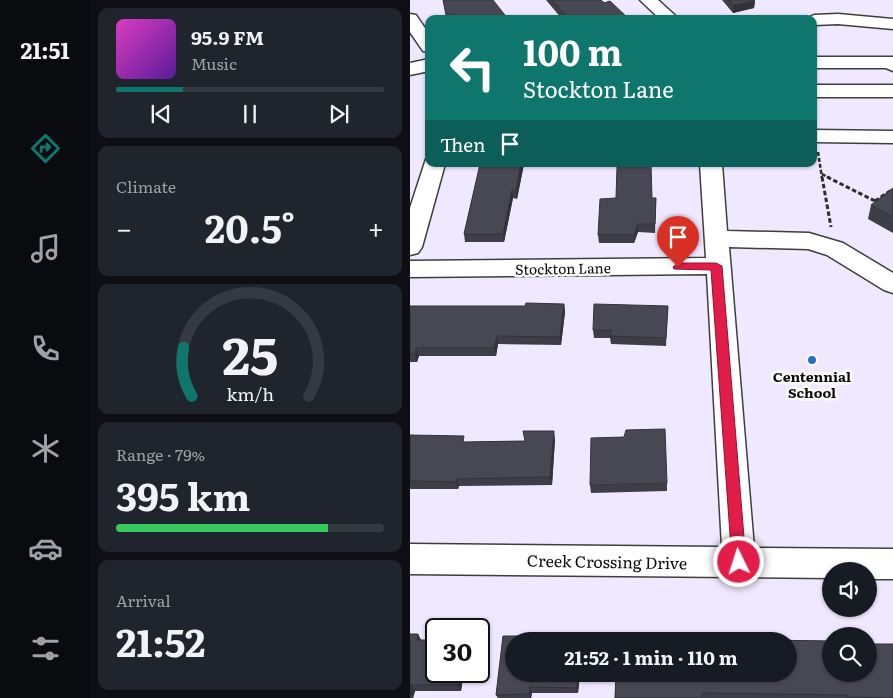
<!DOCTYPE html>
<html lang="en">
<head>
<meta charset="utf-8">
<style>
	:root { --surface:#171b24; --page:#20242c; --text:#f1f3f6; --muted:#9ea1a6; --line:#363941; --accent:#0f766e }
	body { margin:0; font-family:Literata,serif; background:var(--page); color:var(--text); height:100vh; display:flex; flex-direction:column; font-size:19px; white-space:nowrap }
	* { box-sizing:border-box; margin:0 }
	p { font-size:16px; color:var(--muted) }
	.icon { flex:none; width:28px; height:28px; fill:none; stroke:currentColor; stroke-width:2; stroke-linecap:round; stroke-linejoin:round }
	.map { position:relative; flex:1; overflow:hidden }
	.details { display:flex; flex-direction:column; gap:8px; padding:8px; background:#0d0f14; width:320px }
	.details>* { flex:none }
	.hud { position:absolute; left:15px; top:15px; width:392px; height:152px; border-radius:10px; box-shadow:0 1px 4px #0004; background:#0f766e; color:#fff; overflow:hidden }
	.fabs { position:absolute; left:412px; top:562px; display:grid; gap:10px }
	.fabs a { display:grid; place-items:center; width:55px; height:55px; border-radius:50%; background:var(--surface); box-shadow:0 1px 4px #0004; font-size:25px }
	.speed { position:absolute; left:15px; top:618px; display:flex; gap:10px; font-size:25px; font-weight:700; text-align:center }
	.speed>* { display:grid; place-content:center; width:65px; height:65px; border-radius:50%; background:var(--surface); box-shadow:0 1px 4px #0004; line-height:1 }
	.speed .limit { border:2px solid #111; border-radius:8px; background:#fff; color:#111 }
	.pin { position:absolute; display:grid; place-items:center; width:42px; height:42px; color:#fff; margin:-51px -21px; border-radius:50% 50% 50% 0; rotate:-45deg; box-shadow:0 0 5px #0007 }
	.pin .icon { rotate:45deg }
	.me { position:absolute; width:55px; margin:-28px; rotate:356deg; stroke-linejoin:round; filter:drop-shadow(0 0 4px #0008) }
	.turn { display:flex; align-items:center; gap:18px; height:105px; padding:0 15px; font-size:22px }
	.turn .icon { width:65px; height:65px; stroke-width:2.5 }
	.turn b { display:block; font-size:35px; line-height:42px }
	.then { display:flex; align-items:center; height:48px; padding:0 15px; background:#0003; gap:10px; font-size:19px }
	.big { font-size:38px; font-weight:700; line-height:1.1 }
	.details .widget { flex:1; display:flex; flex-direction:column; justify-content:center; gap:8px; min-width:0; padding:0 18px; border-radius:10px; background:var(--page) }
	.details .dial { align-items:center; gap:0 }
	.dial svg { height:130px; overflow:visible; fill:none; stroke:var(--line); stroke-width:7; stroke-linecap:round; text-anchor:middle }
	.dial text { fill:var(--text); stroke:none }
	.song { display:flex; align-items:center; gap:15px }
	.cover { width:60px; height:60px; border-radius:8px; background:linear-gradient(135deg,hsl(310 70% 55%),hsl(270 70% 35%)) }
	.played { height:5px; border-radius:2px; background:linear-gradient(90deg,var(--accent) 25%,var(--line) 25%) }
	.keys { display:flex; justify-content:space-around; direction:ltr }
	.heat { display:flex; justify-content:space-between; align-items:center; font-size:28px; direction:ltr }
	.charge { height:8px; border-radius:4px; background:linear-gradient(90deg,#34c759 79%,var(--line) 0) }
	.trip { position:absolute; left:95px; top:632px; width:292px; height:50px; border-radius:25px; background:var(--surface); box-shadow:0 1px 4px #0004; font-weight:700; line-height:50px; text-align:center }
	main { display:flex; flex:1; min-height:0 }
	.tab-bar { display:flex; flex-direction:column; width:90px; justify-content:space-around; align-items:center; background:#090b0e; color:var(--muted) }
	.tab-bar .icon { width:35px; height:35px }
	.tab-bar .active { color:var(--accent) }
	.tab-bar b { font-size:22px; color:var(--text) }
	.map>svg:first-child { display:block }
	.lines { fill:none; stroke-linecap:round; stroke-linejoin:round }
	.minor-casing { stroke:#3e3e3e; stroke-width:3 }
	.path-far1 { stroke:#2d2d2d; stroke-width:2.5; stroke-dasharray:4 2; stroke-linecap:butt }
	.path { stroke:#2d2d2d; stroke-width:3; stroke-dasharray:4.5 2.5; stroke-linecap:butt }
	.minor { fill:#fff; fill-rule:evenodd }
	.wall { fill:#3d3e47 }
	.shaded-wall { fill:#32323a }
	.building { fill:#474853; stroke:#32323a }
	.route { fill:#e11d48; stroke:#92132f }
	.poi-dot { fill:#2372bb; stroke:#fff; stroke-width:2 }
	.labels { text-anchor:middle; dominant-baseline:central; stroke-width:5; stroke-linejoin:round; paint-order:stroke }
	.street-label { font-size:14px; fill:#0b0b0b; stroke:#fff }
	.poi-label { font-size:14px; font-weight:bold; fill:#0b0b0b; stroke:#fff }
	.near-street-label { font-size:16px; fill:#0b0b0b; stroke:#fff }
</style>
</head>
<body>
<main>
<nav class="tab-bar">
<b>21:51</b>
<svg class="icon active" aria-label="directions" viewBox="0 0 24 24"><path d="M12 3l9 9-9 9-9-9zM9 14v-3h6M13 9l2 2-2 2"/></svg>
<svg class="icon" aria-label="music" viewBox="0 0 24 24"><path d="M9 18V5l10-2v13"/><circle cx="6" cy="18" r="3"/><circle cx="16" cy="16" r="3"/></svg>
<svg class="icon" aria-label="phone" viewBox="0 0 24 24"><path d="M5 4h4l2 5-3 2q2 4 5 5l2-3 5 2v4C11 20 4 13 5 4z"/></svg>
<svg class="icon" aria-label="climate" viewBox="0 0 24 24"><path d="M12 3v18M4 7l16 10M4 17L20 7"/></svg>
<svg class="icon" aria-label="car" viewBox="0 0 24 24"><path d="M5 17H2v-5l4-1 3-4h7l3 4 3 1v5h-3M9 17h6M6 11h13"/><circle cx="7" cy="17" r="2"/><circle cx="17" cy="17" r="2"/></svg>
<svg class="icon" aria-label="filters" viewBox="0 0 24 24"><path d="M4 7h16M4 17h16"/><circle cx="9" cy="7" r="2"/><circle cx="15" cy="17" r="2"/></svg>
</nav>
<section class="details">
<div class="widget">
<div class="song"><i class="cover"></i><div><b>95.9 FM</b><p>Music</p></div></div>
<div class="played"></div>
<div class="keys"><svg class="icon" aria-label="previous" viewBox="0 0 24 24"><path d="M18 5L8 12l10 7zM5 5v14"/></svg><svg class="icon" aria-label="pause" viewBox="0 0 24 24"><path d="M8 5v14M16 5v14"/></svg><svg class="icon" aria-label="next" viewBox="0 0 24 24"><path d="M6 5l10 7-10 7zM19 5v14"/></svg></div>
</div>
<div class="widget"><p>Climate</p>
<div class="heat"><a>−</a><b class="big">20.5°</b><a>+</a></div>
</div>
<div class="widget dial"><svg viewBox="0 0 100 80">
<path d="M14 69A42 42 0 1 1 86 69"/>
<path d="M14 69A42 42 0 0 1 9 39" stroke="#0f766e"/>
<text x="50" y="56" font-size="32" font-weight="700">25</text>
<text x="50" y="72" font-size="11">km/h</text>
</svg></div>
<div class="widget"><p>Range · 79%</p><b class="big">395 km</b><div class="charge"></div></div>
<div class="widget"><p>Arrival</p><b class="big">21:52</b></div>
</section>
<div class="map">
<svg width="483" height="698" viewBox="0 0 483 698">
	<rect width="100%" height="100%" fill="#f0e8ff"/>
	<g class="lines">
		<g class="minor-casing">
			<path id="minor" d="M230,0h18l21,19h-19z
				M0,14l6,1 13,19v18l-6,-1 -13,-19z
				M428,14l55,5v10l-55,-5 -24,1v-6h-8l8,-4z
				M483,57v14l-7,-3h-72v-11z
				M19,59v12l-19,4v-12z
				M404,85h79v12h-79z
				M404,130l79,1v12l-79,-1z
				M16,159h3v5h16l-23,83 -4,6 -8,2v-47z
				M290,164h22l5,67 82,2 34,10 50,30v20l-9,-3 -57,-35 -19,-6 -79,-2 25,301 139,1v30h-24v-8h-38v7l-421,-4v-30l312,3 -15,-273 -297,3v-16l296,-3z"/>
		</g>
		<path class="path-far1" d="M408,152l4,26
			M412,174l8,4"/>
		<path class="path" d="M412,177l9,50
			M417,177l52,26
			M465,201l18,-12"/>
		<use href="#minor" class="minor"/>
	</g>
	<path class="wall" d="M136,0h55l28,19h-67z
		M312,0h32l1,1 -1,7 -21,5z
		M70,164h44l-7,35 -4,-1 -9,44h-39l-1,-8z
		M210,167l32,31h4l-1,35 -17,-1 -4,11h-35l-1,-8 18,-37z
		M483,188v45l-25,-14 3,-14z
		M154,304l1,8 -4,33 -63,-1 -2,12h-77l-2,6h-7v-56h115z
		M258,306l-2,40 -55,-2 -1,-6h-16l-1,-8z
		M0,435l56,7 59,-1 30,-2 -3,46 -93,1 -1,3h-48z
		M257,483v8l-76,2 -1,-8z
		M0,634h8l3,6 43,31 -3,20h-46l-2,7h-3z
		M321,635h29v5l71,1v33h38v-30h24v54h-278l1,-24h173v-33h-59z
		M93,636h29l1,5h-19v33h66l-2,19h-46l-1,5h-33l-2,-3z"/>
	<path class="shaded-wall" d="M345,1l-1,7 -21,5v-8z
		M43,14l1,5h-7l-1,-4z
		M111,164h3l-7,35 -1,-9z
		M102,190l1,8 -9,44 -1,-8z
		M228,224v8l-4,11v-8z
		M154,304l1,8 -4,33 -1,-8z
		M87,336l1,8 -2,12 -2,-8z
		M6,348l3,8 -2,6 -2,-8z
		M144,431l1,8 -3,46 -2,-8z
		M46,479l3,7 -1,3 -2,-7z
		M8,634l3,6h-4z
		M50,671h4l-3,20 -3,-6z
		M168,674h2l-2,19 -1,-5z
		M1,685l4,6 -2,7 -3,-5z
		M120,687l2,6 -1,5h-1l-1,-4z"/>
	<path class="building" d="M33,0h50l15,19h-51l-4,-5 -7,1z
		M142,0h49l3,3 6,-2 19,18h-60z
		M319,0h25l1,1 -22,4z
		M70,164h41l-5,26h-4l-9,44h-39z
		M210,164h31l1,34h4l-1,26h-17l-4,11h-36l2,-36 16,-1 1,-31h3z
		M483,188v29l-22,-12z
		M116,303l38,1 -4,33 -63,-1 -3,12h-78l-1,6h-5v-48h115z
		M184,304l74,2 -2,32 -56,-2 1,-6h-18z
		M255,429l2,54 -77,2 1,-47 33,-1 2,-7z
		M113,431h31l-4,46 -94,2v3l-46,-1v-46l54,1 -1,6 62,-1z
		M0,634h8l-1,6h19v31h24l-2,14h-47l-1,6z
		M321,635h29v5l71,1v33h38v-30h24v54l-46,-1v-2l-145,-2v5h-87l1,-24h173v-33h-57z
		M93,636h29v5h-18v33h64l-1,14 -47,-1 -1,7 -33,1z"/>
	<path class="route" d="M268,263h38l6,3 24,296 -2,5 -5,2 -5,-2 -2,-5 -21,-292 -37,-1 -1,-2z"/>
	<circle class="poi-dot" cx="402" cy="360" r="5"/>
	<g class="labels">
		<g class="street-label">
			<text transform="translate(153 268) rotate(-1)">Stockton Lane</text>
		</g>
		<g class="poi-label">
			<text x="402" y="376">Centennial<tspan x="402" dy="16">School</tspan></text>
		</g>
		<g class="near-street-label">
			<text transform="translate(197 561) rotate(1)">Creek Crossing Drive</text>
		</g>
	</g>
</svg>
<div class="fabs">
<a><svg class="icon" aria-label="sound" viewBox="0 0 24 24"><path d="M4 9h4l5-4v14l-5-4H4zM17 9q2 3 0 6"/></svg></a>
<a><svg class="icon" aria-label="search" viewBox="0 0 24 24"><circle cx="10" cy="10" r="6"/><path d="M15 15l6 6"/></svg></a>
</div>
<div class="speed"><div class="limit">30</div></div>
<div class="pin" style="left:268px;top:267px;background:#d93025"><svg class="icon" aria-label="arrive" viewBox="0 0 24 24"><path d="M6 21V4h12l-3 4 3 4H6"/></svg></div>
<svg class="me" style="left:329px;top:562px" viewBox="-20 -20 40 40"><circle r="17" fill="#e11d48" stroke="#fff" stroke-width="3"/><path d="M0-11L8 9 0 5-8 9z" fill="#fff"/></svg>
<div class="trip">21:52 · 1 min · 110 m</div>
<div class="hud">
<div class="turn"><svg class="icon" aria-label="left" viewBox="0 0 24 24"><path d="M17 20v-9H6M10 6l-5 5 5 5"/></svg><div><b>100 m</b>Stockton Lane</div></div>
<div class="then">Then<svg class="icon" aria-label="arrive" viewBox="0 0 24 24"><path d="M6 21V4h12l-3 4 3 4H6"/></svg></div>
</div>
</div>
</main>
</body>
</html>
